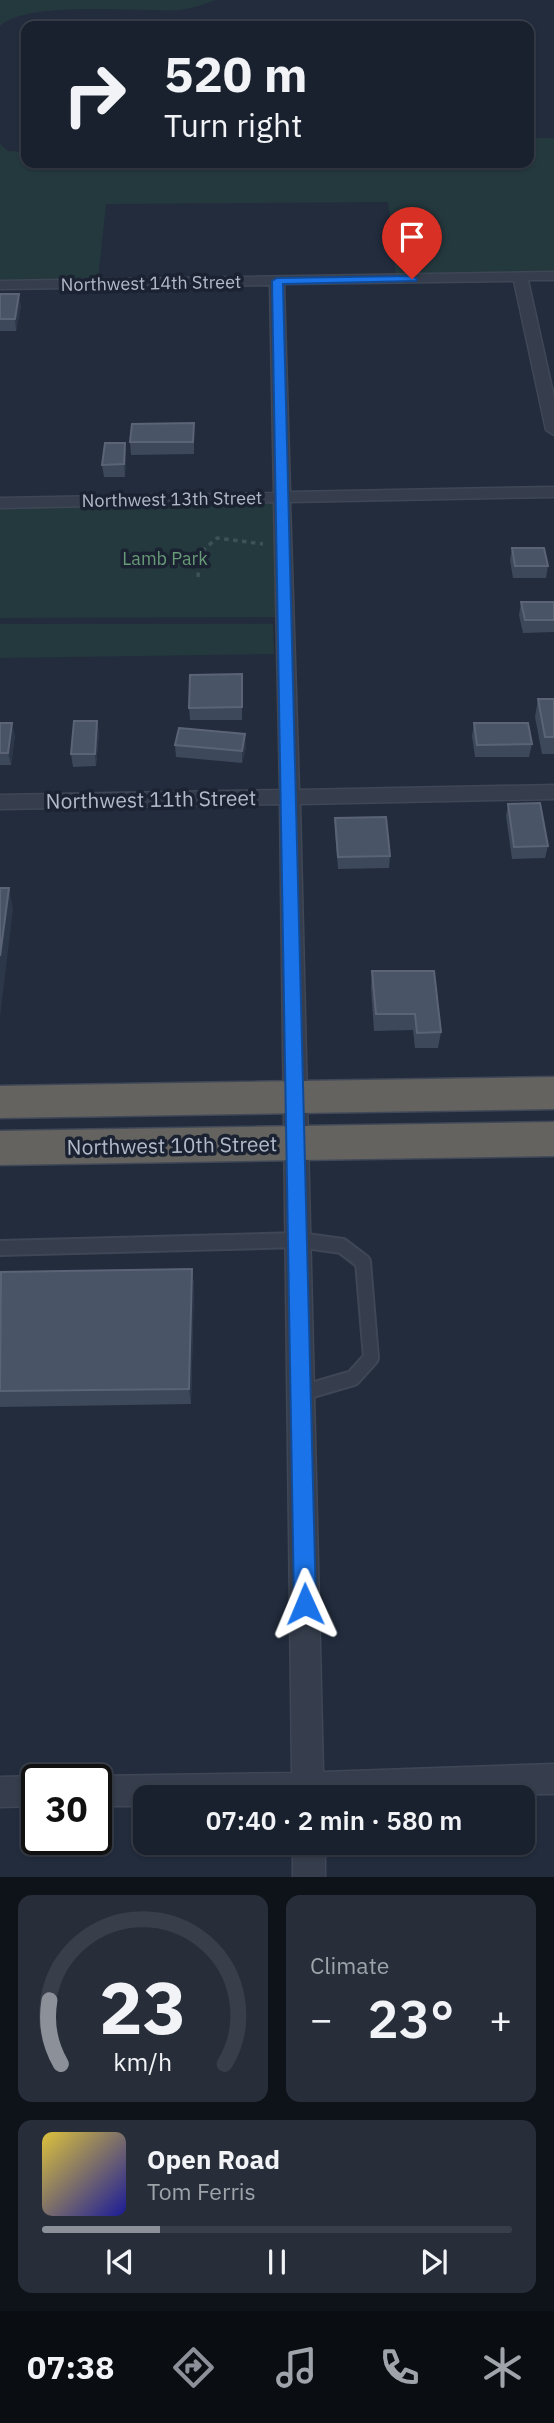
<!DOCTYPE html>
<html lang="en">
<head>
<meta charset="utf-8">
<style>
	:root { --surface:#1a212e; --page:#272e3a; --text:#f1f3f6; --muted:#9fa3aa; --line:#383e4a; --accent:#8c9099 }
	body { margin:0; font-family:"IBM Plex Sans",sans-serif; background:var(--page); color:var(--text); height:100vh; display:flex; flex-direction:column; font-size:26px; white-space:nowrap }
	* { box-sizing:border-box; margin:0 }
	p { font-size:23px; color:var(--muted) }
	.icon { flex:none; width:38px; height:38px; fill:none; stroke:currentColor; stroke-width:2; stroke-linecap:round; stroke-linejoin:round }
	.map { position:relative; height:1877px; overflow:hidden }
	.sheet { display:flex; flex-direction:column; gap:18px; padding:18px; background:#0e1219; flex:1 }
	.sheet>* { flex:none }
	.banner { position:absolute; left:21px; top:21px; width:513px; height:147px; border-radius:14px; box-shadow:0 2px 5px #0004,0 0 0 2px var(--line); background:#1a212e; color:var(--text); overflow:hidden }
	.speed { position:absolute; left:21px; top:1764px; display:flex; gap:14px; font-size:35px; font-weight:700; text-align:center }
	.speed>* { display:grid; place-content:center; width:91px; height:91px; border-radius:50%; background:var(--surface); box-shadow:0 2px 5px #0004,0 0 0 2px var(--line); line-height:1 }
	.speed .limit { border:4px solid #111; border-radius:10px; background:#fff; color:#111 }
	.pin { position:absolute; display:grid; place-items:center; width:60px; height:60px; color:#fff; margin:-72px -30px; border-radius:50% 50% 50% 0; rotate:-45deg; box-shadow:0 0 7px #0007 }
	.pin .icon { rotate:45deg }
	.me { position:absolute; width:77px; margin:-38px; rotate:359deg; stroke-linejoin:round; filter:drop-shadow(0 0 5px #0008) }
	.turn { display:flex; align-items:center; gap:24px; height:147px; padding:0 28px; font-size:32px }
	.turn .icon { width:91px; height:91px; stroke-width:2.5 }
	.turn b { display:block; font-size:49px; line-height:60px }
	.big { font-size:52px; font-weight:600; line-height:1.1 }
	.sheet .tile { flex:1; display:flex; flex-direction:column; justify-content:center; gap:10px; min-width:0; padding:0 24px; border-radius:14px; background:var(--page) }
	.sheet .dial { align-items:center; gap:0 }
	.dial svg { height:182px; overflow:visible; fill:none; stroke:var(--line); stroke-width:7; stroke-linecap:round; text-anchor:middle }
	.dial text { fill:var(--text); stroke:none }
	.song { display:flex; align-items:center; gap:21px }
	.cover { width:84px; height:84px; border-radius:10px; background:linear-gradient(135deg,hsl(50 70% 55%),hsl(240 70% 35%)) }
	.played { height:7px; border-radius:4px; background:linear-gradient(90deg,var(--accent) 25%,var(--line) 25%) }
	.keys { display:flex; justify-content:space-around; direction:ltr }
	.heat { display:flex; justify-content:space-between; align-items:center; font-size:38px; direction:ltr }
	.sheet .tiles { flex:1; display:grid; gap:18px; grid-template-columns:1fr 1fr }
	.tile:last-child { grid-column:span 2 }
	.trip { position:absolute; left:133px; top:1785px; width:402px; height:70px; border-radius:14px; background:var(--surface); box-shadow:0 2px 5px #0004,0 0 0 2px var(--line); font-weight:600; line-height:70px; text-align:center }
	.dock { display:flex; height:112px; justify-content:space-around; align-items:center; background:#0a0d12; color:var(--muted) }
	.dock .icon { width:49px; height:49px }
	.dock .active { color:var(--accent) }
	.dock b { font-size:32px; color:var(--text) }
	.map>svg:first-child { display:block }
	.green { fill:#24393e }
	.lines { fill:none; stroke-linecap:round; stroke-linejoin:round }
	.service-casing { stroke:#3f4756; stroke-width:18 }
	.minor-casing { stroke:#3f4756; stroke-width:3 }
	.trunk-casing { stroke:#414958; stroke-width:3 }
	.path { stroke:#3d5256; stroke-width:3.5; stroke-dasharray:4.5 4.5; stroke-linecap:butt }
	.service { stroke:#363e4d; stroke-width:14 }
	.minor { fill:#363e4d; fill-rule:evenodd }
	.trunk { fill:#646360; fill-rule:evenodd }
	.wall { fill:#3d485b }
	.shaded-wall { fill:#2d374a }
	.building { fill:#495467; stroke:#5a6476; stroke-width:2 }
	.route { fill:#1a73e8; stroke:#114b97; stroke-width:2 }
	.labels { text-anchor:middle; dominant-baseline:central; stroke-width:7; stroke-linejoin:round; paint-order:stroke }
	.far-street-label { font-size:18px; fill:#b2b9c8; stroke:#1b2332 }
	.far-park-label { font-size:18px; fill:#689a77; stroke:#1b2332 }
	.street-label { font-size:21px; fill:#b2b9c8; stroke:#1b2332 }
</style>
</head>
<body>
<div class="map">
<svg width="554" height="1877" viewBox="0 0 554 1877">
	<rect width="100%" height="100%" fill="#222c3d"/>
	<path class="green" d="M0,0h216c-12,4 -25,9 -37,10 -42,2 -153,-10 -179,16z
		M529,138h25v133l-158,3 -8,-72 -282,2 -8,75 -98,1v-136l8,7 18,1v11h502z
		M280,497l3,120 -283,1v-115z
		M0,624h273l1,30 -274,4z"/>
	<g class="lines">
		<g class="service-casing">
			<path id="service" d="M0,1248l299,-8 43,6 21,16 8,96 -18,20 -51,15"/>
		</g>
		<g class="minor-casing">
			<path id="minor" d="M554,272v8h-26l26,117v38l-8,-5 -32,-149 -230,3 6,208 264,-5v10l-264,5 9,288 255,-5v14l-254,5 23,968 231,-8v30l-409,3v9h-49v-26h-10l10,-4 196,-3 -12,-969 -280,5v-14l280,-5 -6,-288 -274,6v-10l274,-5 -4,-208 -270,4v-8z
				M37,1776l10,4h-10v26l-37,1v-30z
				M293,1843h32v34h-32z"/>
		</g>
		<g class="trunk-casing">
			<path id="trunk" d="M554,1077v32l-554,9v-32z
				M554,1122v34l-554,9v-34z"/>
		</g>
		<path class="path" d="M198,577l2,-24 17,-15 46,6"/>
		<use href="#service" class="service"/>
		<use href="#minor" class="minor"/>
		<use href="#trunk" class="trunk"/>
	</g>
	<path class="wall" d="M0,294l21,12 -5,25h-16z
		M194,423v31l-63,1 -1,-13z
		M125,443l1,13 -1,21h-21l-2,-12z
		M512,548l36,18 -2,12h-33l-3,-18z
		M521,602h33v30l-31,1 -4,-18z
		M242,674v46h-52l-1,-12z
		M538,699h16v55h-12l-7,-37z
		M97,721l2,12 -3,33 -23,1 -2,-13z
		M0,723l15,12 -4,30h-11z
		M474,723l58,21 -3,13h-54l-3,-21z
		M175,745l71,2 -4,16 -66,-6z
		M508,804l40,42 -3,12 -33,1 -6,-43z
		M335,818l55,38 -1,12 -51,1 -3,-39z
		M372,971l69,61 -3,16h-23l-2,-18 -39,1 -3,-43z
		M192,1269l2,17 -3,118 -191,3v-129z"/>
	<path class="shaded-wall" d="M19,294l2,12 -5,25 -1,-12z
		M125,443l1,13 -1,21 -1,-13z
		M97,721l2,12 -3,33 -1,-12z
		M12,723l3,12 -4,30 -3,-12z
		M245,734l1,13 -4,16v-12z
		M9,888l4,21 -13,108v-61z
		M192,1269l2,17 -3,118 -2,-15z"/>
	<path class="building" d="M0,294h19l-4,25h-15z
		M194,423l-1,19h-63l2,-18z
		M105,443h20l-1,21 -22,1z
		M512,548h32l4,18h-33z
		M521,602h33v18h-29z
		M242,674v33l-53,1 1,-33z
		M538,699h16v38h-9z
		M74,721h23l-2,33h-24z
		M0,723h12l-4,30h-8z
		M474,723h54l4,21 -55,1z
		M179,728l66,6 -3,17 -67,-6z
		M540,803l8,43 -34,1 -6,-43z
		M386,817l4,39 -52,1 -3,-39z
		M0,888h9l-9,68z
		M372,971h62l7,61 -24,1 -2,-19h-39z
		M192,1269l-3,120 -189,2 1,-119z"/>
	<path class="route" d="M412,276l5,3 -1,2 -133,3 33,1320 -3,7 -8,3 -7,-3 -4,-7 -22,-1323 5,-3z"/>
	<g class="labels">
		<g class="far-street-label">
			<text transform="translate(151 283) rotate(-1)">Northwest 14th Street</text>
			<text transform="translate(172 499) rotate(-1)">Northwest 13th Street</text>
		</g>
		<g class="far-park-label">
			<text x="165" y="558">Lamb Park</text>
		</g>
		<g class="street-label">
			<text transform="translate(151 799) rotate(-1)">Northwest 11th Street</text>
			<text transform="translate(172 1145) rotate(-1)">Northwest 10th Street</text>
		</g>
	</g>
</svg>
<div class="speed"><div class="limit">30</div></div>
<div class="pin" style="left:412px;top:279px;background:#d93025"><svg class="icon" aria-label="arrive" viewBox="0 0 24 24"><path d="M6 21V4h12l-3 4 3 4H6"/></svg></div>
<svg class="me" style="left:305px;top:1604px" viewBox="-20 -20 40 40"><path d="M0-17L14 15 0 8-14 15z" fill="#1a73e8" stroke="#fff" stroke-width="4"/></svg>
<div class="trip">07:40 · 2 min · 580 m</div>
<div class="banner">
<div class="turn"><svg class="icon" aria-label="right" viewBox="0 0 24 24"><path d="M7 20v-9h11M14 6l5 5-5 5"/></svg><div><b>520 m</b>Turn right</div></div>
</div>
</div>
<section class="sheet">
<div class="tiles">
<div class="tile dial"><svg viewBox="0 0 100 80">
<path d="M14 69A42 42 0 1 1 86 69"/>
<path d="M14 69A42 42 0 0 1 9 41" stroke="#8c9099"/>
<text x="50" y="56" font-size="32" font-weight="700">23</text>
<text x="50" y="72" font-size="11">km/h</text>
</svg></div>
<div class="tile"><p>Climate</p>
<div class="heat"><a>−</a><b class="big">23°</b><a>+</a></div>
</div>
<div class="tile">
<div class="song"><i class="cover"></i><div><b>Open Road</b><p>Tom Ferris</p></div></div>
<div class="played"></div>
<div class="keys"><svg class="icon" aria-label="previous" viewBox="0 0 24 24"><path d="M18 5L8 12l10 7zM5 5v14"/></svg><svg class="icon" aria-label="pause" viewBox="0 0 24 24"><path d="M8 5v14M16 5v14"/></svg><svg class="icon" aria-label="next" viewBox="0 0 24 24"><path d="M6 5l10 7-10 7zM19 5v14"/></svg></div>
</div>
</div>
</section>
<nav class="dock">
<b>07:38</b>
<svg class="icon active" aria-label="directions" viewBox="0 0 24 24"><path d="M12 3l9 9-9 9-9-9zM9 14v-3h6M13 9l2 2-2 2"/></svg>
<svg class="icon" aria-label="music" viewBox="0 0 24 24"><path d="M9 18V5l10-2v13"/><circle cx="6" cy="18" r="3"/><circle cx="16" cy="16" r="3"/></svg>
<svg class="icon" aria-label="phone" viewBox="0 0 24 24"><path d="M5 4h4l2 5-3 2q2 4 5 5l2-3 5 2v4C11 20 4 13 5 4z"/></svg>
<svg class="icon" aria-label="climate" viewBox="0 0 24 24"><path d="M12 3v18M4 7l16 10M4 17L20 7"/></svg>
</nav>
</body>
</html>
